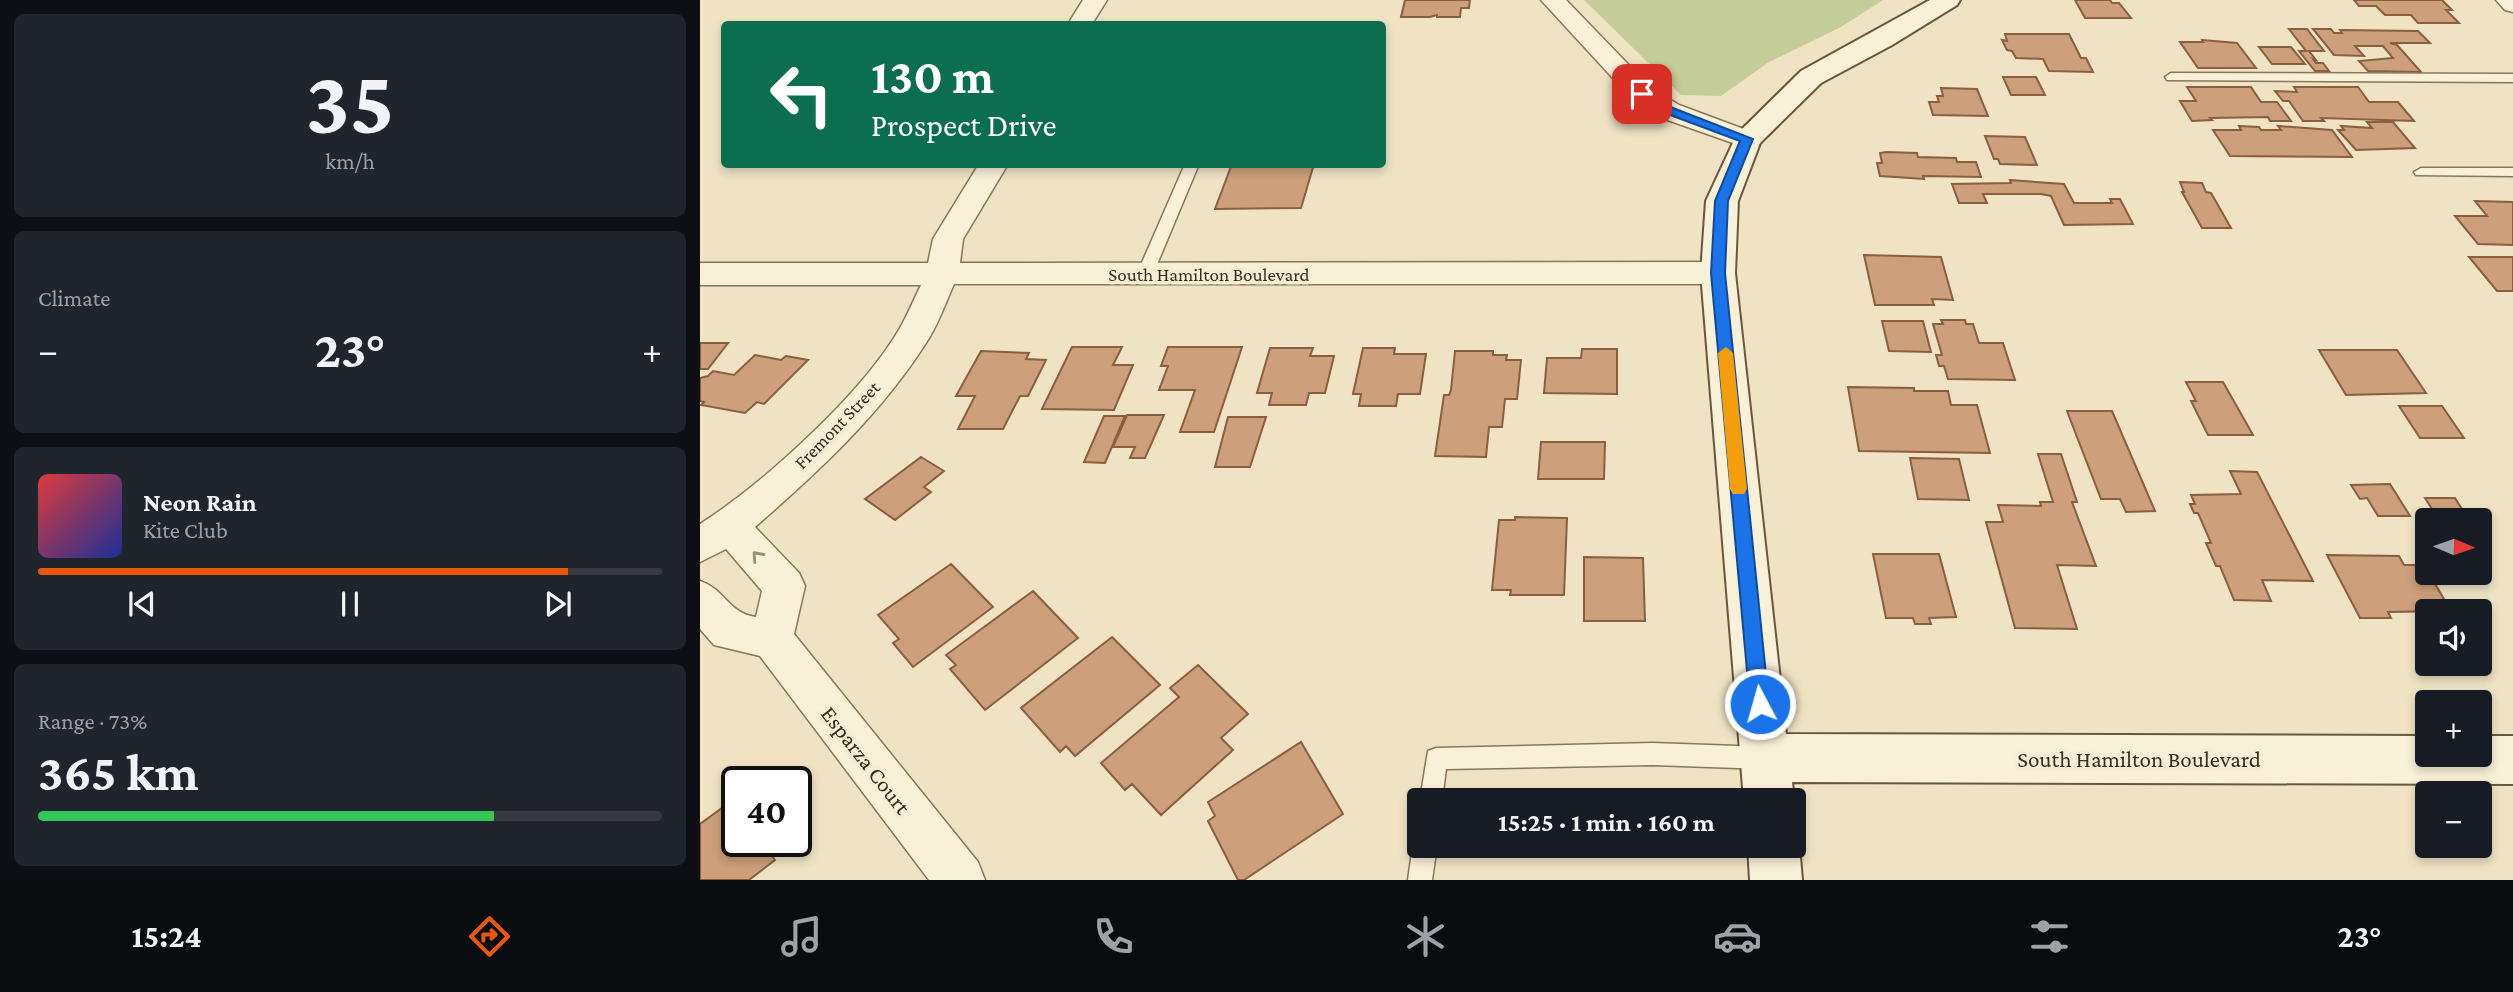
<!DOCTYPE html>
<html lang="en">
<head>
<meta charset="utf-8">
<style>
	:root { --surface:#171b24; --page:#20242c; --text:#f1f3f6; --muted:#9ea1a6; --line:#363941; --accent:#ea580c }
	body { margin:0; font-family:"Crimson Pro",serif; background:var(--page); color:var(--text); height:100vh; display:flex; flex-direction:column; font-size:26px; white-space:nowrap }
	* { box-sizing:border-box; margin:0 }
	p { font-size:23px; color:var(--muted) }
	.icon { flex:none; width:38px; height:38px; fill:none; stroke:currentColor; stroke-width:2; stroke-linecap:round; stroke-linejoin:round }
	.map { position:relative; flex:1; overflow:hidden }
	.drawer { display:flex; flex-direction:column; gap:14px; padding:14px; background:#0d0f14; width:700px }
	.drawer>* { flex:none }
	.banner { position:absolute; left:21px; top:21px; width:665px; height:147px; border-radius:7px; box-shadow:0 4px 10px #0003; background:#0b6e4f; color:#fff; overflow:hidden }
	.needle { width:46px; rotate:92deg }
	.fabs { position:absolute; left:1715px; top:508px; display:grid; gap:14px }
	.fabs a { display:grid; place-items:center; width:77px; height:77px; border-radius:7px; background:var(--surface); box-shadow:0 4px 10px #0003; font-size:35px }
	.speed { position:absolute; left:21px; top:766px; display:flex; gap:14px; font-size:35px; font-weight:700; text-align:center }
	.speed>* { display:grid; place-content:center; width:91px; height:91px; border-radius:50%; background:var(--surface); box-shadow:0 4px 10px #0003; line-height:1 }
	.speed .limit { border:4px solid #111; border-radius:10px; background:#fff; color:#111 }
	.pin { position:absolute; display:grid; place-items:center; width:60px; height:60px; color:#fff; margin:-30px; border-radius:14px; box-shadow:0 4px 10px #0006 }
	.me { position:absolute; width:77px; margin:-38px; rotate:354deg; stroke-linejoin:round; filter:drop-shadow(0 0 5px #0008) }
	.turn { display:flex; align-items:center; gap:24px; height:147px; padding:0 35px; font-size:32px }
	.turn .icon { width:91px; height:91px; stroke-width:2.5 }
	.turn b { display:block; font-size:49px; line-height:60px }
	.big { font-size:52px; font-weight:700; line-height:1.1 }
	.drawer .tile { flex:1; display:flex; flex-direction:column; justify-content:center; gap:10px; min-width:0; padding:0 24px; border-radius:10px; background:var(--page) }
	.drawer .dial { align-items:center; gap:0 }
	.dial b { font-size:91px; line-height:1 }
	.song { display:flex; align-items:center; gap:21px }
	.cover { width:84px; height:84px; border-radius:10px; background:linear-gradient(135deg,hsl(0 70% 55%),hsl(230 70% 35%)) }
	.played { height:7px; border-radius:4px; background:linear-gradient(90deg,var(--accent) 85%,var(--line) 85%) }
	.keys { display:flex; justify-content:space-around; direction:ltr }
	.heat { display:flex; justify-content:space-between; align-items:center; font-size:38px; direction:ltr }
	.charge { height:10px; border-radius:5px; background:linear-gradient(90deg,#34c759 73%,var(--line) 0) }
	.trip { position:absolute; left:707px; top:788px; width:399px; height:70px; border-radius:7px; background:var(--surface); box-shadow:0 4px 10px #0003; font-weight:700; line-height:70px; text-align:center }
	.menu { display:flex; height:112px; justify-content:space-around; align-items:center; background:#090b0e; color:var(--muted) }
	.menu .icon { width:49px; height:49px }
	.menu .on { color:var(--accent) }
	.menu b { font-size:32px; color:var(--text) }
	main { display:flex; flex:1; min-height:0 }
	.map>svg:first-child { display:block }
	.green { fill:#c5cd98 }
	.building { fill:#cd9f7a; stroke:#895f40; stroke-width:2 }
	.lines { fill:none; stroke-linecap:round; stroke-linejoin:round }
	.lane-casing { stroke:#8a755a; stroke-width:3 }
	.street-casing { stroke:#8a755a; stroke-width:3 }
	.secondary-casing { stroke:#6b563d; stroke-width:4 }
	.lane { fill:#f9f0d8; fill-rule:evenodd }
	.street { fill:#f9f0d8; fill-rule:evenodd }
	.secondary { fill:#f9f0d8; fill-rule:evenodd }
	.oneway { stroke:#998e7b }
	.route { fill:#1a73e8; stroke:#114b97; stroke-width:2 }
	.slow { fill:#f59e0b }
	.labels { text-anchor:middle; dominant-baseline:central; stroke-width:7; stroke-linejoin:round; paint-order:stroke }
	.street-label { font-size:19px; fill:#392c1e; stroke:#f6edd4 }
	.near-street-label { font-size:23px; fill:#392c1e; stroke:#f6edd4 }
</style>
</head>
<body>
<main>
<section class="drawer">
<div class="tile dial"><b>35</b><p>km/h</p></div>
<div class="tile"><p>Climate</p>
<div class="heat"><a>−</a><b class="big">23°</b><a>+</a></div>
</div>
<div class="tile">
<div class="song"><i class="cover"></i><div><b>Neon Rain</b><p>Kite Club</p></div></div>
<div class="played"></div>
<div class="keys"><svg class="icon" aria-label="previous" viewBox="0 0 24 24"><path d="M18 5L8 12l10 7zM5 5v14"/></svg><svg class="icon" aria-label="pause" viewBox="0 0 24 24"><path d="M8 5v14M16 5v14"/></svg><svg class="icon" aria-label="next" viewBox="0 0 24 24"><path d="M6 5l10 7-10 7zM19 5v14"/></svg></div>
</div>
<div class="tile"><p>Range · 73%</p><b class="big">365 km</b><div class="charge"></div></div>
</section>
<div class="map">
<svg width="1813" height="880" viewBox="0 0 1813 880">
	<rect width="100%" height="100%" fill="#efe3c4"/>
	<path class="green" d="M884,0h299l-42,27 -72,35 -48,34 -40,-1z"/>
	<path class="building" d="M705,0h65l-1,8h-8l-1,9h-23v-2l-7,2h-29z
		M1375,0h35l2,3h7l12,15h-46z
		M1654,0h88l10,10h-6l13,13h-41l-7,-8h-26l-9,-9h-17z
		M1589,29h18l17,22h-15l7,9 -3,-1 3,4h7l6,8h-14l-16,-20h7z
		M1613,29h18l3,4h8l-2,-3 78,1 12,12h-40l7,2 24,27 -53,-1 -9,-10 34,-3 -10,-12h-28l9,10 -30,-1z
		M1305,34h64l12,24h5l7,14 -44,-1 -6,-12 -27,-1 -4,-7 -5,-1 -5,-10 5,1z
		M1502,40l35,3 19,25h-58l-18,-26h23z
		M1559,47h32l14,17h-33z
		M1303,77h33l9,18h-34z
		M1487,87h64l10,15h16l14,19h-21l-2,-4 -58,1 2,2 -20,1 -12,-20h16z
		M1594,87h64l11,15h29l16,19 -93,-3 3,3h-21l-14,-20h-6l-8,-10 22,1z
		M1241,88l36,1 11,27 -55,-1 -4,-13h10l-2,-6h6z
		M1667,122h26l22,26 -59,2 -18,-20h6l-3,-4 31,2z
		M1539,126l20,1 2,3h20l-3,-4 54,4 20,27 -122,-1 -17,-26h28z
		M1285,136l40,1 12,28 -37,-1 -2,-5h-4z
		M1186,152l31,1 1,4 38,1 1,4h19l5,15 -58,-1 1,3 -44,-3 -3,-13h5l-2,-10z
		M532,164h82l-13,44 -86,1z
		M1310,180l54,4 10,19h38l-2,-4h10l13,25 -69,1 -13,-29 -10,-2h-58l4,9h-28l-7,-19 59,-1z
		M1480,182l22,1 4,9 5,1 20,35h-29l-20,-36h2z
		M1775,201l38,1v43l-35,-1 -23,-28h32z
		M1164,255l77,2 12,43 -21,-1 2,6h-59z
		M1769,257h44v34h-16z
		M1241,320h24l1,4h7l6,19h24l12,37 -67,-1 -4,-13h-5l-3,-11h6l-9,-31h10z
		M1182,321h41l8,31 -42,-1z
		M0,343h28l-20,26h-8z
		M372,347h50l-9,18h20l-19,45 -72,-1z
		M468,347h74l-28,85h-34l15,-42h-36l9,-24h-7z
		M570,348h43l-3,8h24l-9,37h-16l-3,12h-37l3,-12h-15z
		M663,348h32l-1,6h32l-6,40h-22l-2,12h-37l2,-12h-8z
		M882,349h35v45l-73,-1 3,-35h34z
		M1619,350h78l29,43 -80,2z
		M281,351l48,2 -3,6 20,1 -18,36h-8l-17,33h-45l17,-33h-19z
		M755,351h38v4h14l-1,5h15l-4,39h-12l-3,28h-13l-3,30 -51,-1 9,-61h5l2,-5z
		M55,355l26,5 5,-4 22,4 -44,44 -7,-2 -12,11 -44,-8 3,-3 -4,-1v-23l8,-2 5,-5 21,4z
		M1486,382h37l30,53h-45l-17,-34h5z
		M1148,387l66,1v3h34l3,14h26l13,48 -131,-2z
		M1699,406h43l22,32h-44z
		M1367,411h45l43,100 -29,1 -6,-13h-19z
		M427,415h37l-19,43h-15l5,-11h-22z
		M404,416h21l-20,47 -21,-1z
		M528,417h38l-16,50h-35z
		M841,442h64l-1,37h-66z
		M1338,454h23l16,48h-5l24,64 -39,-1 20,64 -62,-1 -29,-106h17l-5,-17 43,1 -1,-4h13z
		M221,457l23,14 -20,16 7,5 -36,28 -30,-21z
		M1210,458l49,1 10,41 -51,-1z
		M1530,471l27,1 56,109 -51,-1 9,21 -37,-1 -14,-34h-4l-10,-23h5l-13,-30h-4l-4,-9h5l-4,-9 50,-1z
		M1690,484l20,32h-32l-11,-18 -7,1 -9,-14z
		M1725,498h30l14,22h-30z
		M815,517l52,1 -3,77h-54l1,-5h-19l7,-70h16z
		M1173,554h66l17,63 -27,1 2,6h-16l-2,-6h-27z
		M1627,555l72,1 5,9h20l27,46 -63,1 3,6h-31z
		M884,557l59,1 2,63h-61z
		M251,564l42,43 -80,60 -20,-24 6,-4 -21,-24z
		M333,591l45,47 -93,72 -35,-41 6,-4 -10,-10z
		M412,637l48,48 -85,71 -9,-10 -6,6 -39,-44z
		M498,665l50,49 -27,24 12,12 -72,65 -29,-31 -7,6 -24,-27 78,-66 -9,-9z
		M601,742l42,72 -99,66h-6l-30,-59 7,-5 -7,-14z
		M37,797v45h25l13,18 -26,20h-49v-56z"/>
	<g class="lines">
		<g class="lane-casing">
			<path id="lane" d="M1471,73l342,1v8l-346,-2 -2,-3z
				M485,164h14l-46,110 -3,4h-10l-3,-4z
				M1721,168h92v8l-97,-1 -2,-3z
				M953,743l112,4 8,3 3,8 -3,8 -8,3 -112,-4 -207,4 -4,31h-22l8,-49 8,-3z
				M719,836v9h18l-5,35h-24l5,-35z"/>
		</g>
		<g class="street-casing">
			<path id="street" d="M383,0h24l-15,24h-24z
				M841,0h25l85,88 28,17 78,29 4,6 -4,6 -10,2 -88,-31 -26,-17z
				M1796,0h17v12l-8,-2z
				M279,164h29l-45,75 -3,24 758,-1 11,3 5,8 -5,8 -11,3h-764c-9,20 -16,41 -28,59 -46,72 -107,128 -171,184l44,46 6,13 -11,48 184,228 7,18h-56l-169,-224 -46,-11 -14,-16v-48c26,9 28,32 56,36l6,-26 -36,-42 -26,13v-38c63,-40 163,-131 200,-196 8,-14 14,-29 21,-43h-221v-22h228l5,-24z"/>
		</g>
		<g class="secondary-casing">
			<path id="secondary" d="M1230,0h30l-3,5 -65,40 -71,38 -61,60 -22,58 -3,72 51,461 641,2v18h53v-18h33v48l-721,-2 2,18h-50l-43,-527 5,-72 31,-67 64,-63z
				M1094,834l5,11 3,35h-52l-2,-35h46z"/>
		</g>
		<use href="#lane" class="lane"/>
		<use href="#street" class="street"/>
		<use href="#secondary" class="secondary"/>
	</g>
	<defs><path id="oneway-chevron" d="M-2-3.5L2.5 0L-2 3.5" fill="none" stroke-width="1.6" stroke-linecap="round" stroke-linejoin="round" transform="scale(1.75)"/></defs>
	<use class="oneway" href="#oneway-chevron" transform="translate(57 556) rotate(-132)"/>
	<path class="route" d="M938,92h8l27,16 80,31 -25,62 -3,72 44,431 -3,7 -6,2 -7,-2 -3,-7 -39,-431 4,-72 25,-60 -75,-28 -27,-16z"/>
	<path class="slow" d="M1026,347l7,6 14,136 -3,5h-11l-3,-5 -12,-136z"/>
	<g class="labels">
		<g class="street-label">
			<text x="509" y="274">South Hamilton Boulevard</text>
			<text transform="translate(137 425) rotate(-46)">Fremont Street</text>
		</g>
		<g class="near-street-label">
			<text x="1439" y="759">South Hamilton Boulevard</text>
			<text transform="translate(166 760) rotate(52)">Esparza Court</text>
		</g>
	</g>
</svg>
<div class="fabs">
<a><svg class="needle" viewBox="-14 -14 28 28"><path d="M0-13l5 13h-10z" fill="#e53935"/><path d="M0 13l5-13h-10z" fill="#9ea1a6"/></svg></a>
<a><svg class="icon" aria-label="sound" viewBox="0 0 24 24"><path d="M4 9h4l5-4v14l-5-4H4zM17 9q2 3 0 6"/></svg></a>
<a>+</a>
<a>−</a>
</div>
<div class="speed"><div class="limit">40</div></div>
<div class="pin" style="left:942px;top:94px;background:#d93025"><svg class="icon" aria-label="arrive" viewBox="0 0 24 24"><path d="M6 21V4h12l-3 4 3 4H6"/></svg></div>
<svg class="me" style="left:1060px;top:704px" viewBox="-20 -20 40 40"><circle r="17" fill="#1a73e8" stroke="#fff" stroke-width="3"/><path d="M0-11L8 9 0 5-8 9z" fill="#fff"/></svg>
<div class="trip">15:25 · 1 min · 160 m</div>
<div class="banner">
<div class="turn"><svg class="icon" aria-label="left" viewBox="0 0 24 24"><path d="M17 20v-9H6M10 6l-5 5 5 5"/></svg><div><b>130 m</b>Prospect Drive</div></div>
</div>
</div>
</main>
<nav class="menu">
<b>15:24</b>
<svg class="icon on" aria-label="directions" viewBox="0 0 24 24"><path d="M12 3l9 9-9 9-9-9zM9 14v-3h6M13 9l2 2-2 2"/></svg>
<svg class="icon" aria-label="music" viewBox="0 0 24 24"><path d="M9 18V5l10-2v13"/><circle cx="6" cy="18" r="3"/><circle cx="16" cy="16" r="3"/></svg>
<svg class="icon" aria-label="phone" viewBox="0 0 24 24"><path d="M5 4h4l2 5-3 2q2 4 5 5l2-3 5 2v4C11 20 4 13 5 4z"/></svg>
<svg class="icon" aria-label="climate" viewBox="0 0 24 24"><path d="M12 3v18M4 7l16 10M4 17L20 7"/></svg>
<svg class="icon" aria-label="car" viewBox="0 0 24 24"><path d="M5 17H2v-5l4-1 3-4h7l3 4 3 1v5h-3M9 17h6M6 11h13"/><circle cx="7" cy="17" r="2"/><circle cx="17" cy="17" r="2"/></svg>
<svg class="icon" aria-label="filters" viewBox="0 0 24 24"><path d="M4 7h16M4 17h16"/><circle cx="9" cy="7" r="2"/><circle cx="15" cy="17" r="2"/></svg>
<b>23°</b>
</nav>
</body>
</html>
